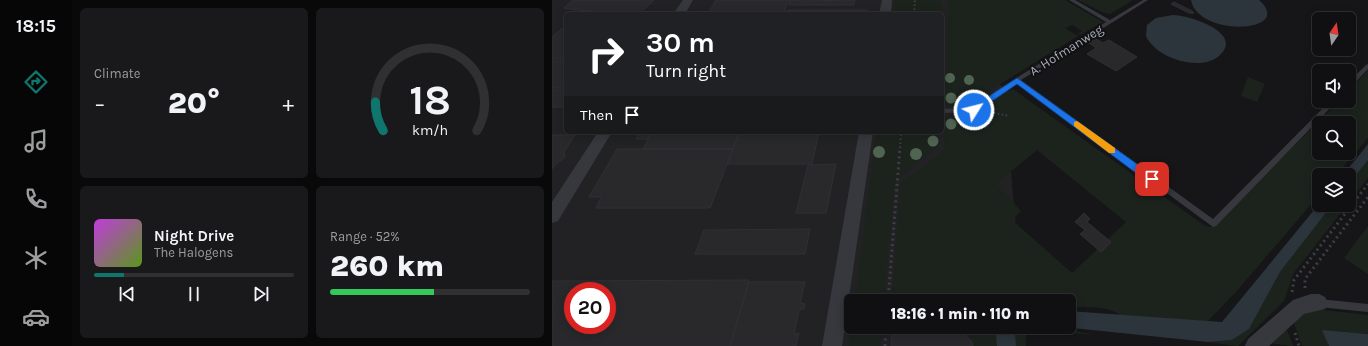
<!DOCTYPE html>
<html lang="en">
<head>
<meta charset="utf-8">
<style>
	:root { --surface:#101012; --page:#19191b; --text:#f1f3f6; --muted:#9c9d9f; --line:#303032; --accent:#0f766e }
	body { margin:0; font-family:Karla,sans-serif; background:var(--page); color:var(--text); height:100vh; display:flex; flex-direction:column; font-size:15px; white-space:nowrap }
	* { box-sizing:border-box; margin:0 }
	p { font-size:13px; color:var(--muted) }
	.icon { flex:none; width:22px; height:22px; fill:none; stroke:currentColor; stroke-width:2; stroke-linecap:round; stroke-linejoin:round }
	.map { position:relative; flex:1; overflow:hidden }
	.details { display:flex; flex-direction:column; gap:8px; padding:8px; background:#09090a; width:480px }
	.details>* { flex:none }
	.guide { position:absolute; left:12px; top:12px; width:380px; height:122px; border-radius:6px; box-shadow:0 2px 10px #0003,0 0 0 1px var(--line); background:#202124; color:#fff; overflow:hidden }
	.needle { width:26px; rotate:13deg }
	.tools { position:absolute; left:760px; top:12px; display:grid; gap:8px }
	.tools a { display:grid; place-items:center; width:44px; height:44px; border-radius:6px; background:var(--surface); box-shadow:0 2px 10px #0003,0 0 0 1px var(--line); font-size:20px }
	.speed { position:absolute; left:12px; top:282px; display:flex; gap:8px; font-size:20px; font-weight:700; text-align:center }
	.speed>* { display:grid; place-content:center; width:52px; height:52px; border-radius:50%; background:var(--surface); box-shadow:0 2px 10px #0003,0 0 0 1px var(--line); line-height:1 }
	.speed .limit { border:6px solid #d22; background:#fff; color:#111 }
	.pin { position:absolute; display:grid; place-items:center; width:34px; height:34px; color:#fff; margin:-17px; border-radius:8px; box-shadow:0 2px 6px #0006 }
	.me { position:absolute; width:44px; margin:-22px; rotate:54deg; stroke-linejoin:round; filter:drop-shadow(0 0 3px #0008) }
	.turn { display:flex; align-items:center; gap:14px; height:84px; padding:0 16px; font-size:18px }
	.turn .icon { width:52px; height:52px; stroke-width:2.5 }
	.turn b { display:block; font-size:28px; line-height:34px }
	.then { display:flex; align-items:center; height:38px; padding:0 16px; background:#0003; gap:8px; font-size:15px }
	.big { font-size:30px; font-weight:800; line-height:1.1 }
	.details .widget { flex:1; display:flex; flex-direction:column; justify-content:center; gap:6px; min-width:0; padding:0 14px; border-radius:6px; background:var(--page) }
	.details .dial { align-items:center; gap:0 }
	.dial svg { height:104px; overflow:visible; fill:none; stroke:var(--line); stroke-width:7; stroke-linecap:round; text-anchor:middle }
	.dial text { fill:var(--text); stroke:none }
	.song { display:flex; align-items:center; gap:12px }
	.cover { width:48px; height:48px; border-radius:6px; background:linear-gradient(135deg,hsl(290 70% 55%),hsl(90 70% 35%)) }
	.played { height:4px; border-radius:2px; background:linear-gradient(90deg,var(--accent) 15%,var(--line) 15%) }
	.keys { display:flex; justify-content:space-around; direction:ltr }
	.heat { display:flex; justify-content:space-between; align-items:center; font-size:22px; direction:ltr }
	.charge { height:6px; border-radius:3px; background:linear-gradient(90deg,#34c759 52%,var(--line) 0) }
	.details .tiles { flex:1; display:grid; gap:8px; grid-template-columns:repeat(2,1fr) }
	.trip { position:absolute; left:292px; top:294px; width:232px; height:40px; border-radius:6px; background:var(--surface); box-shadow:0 2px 10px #0003,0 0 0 1px var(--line); font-weight:800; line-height:40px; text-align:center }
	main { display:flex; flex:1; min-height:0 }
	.tabs { display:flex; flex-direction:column; width:72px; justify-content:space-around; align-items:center; background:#060607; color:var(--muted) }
	.tabs .icon { width:28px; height:28px }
	.tabs .on { color:var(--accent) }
	.tabs b { font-size:18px; color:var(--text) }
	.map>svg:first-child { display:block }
	.built { fill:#222225; fill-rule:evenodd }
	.green { fill:#1c231d; fill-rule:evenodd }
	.water { fill:#2c353c }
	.building { fill:#29292c; stroke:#303034; fill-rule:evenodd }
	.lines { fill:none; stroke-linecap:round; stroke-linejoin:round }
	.path-far1 { stroke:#3d3f44; stroke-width:2; stroke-dasharray:1.5 2.5; stroke-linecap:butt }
	.path { stroke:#3d3f44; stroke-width:3; stroke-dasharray:2 3.5; stroke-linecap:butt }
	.lane { fill:#37383d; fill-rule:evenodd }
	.street { fill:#37383d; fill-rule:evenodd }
	.tree { fill:#506452 }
	.route { fill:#1a73e8; stroke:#114b97 }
	.slow { fill:#f59e0b }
	.labels { text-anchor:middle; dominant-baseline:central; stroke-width:4; stroke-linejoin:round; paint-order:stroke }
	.street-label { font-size:13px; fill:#a8adb8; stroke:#111113 }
</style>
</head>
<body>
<main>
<nav class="tabs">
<b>18:15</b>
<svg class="icon on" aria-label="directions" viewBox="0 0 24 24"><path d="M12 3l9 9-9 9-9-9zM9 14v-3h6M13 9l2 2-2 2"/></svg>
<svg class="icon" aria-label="music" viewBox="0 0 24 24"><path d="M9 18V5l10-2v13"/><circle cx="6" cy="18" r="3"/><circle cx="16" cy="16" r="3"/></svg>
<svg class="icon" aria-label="phone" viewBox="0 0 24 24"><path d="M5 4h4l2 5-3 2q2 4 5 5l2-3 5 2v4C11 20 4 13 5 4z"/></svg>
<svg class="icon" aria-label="climate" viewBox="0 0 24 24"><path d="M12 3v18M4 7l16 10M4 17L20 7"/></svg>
<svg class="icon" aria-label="car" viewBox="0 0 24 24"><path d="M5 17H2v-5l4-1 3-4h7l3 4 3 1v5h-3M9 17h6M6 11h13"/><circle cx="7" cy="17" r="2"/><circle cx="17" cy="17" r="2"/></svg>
</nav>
<section class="details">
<div class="tiles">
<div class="widget"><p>Climate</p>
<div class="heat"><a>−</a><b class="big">20°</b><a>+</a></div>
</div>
<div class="widget dial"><svg viewBox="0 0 100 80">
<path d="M14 69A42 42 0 1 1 86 69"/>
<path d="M14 69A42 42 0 0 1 8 47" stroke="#0f766e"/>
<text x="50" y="56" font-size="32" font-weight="700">18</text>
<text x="50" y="72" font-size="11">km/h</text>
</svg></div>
<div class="widget">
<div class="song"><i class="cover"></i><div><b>Night Drive</b><p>The Halogens</p></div></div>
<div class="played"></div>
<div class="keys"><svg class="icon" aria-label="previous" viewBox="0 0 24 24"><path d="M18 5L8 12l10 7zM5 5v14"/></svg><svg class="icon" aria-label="pause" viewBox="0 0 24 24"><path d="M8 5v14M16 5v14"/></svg><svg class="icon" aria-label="next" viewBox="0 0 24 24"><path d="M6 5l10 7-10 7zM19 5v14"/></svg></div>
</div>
<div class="widget"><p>Range · 52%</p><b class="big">260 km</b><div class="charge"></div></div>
</div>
</section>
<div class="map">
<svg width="816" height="346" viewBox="0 0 816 346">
	<rect width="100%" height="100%" fill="#161618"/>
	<path class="built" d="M0,0h439l7,83 12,9 -5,8 17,201h-171v26h156l4,19h-459zM14,14h376v118h-376zM21,291h34v34h-34z"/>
	<path class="green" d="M342,0h47v14h-49z
		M397,0h116l38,22 -23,13 -2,-1 4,-3 -9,-6 -8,3 13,8 -110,68 -22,2z
		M526,0h55l-23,14 -8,-2z
		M816,70v68l-32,37h-17v20l-84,98 -28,29 -80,-1c-15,-17 -37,-13 -58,-14v-6h-177l8,-117 44,-34v-33l37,-2 11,-7 -5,-4 9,-7 17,-8 192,137 6,1 6,-4 122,-122h10v-10zM767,123h30v30h-30zM485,150l89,72 -54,51 -60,-53 9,-9 -25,-27z
		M696,77l17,7 -8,18 -16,-6z
		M324,132h63l-1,15 -43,34 -11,120h-29z
		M816,160v18l-19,24v-18z
		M780,205h15l-54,69 -9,27 -46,45 -30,-4 24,-2 17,-11 31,-57z
		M816,226v48l-24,-16z
		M762,309l54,6v19l-45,-4 6,16h-27l-8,-23 2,-6z
		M300,327h29l-1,19h-31z
		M410,327h33l2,19h-24l-3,-12z
		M465,327h31l49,8 -59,-4 -12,4v11h-10l-1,-17z
		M734,327l7,19 -24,-3z"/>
	<path class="water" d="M639,0h68c37,33 -61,38 -68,0z
		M621,15c15,0 71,17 47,40 -18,18 -65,3 -74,-19l1,-11 9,-7z
		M816,144v16l-19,24v-9h-6z
		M767,204l13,1 -52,67 -31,57 -17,11 -24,2 -145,-15h6v-16l153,11z
		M443,327h22l-2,2 1,17h-19z
		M770,330l46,4v12h-39z"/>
	<path class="building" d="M21,0h81l-15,14h-31l-44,-6z
		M164,0h73l-6,14h-75z
		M238,0l13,1 52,-1 -1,5h-65z
		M622,2l18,9 2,2h-5l-18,-9z
		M32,10l24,4h-28z
		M235,10h80v4h-81z
		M14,25v34h-14v-22z
		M544,39l7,4 6,-3 28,17 -21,14 -29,-17 9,-6 -7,-5z
		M0,61h14v27h-14z
		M0,90h14v17h-14z
		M88,132h12l-4,7h-12z
		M100,132h87l-6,17h-90z
		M188,132h79l-7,32h-85z
		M0,135h23l-11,17 1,5 -9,7 -4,5z
		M65,149h116l-23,59h-114l5,-11h-12z
		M284,164l-10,49h-30l12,-48z
		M532,213l6,6 -3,3 24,20 -10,10 -21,-18 5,-4 -10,-8z
		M258,229l-5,25h-110l9,-24z
		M197,280l-19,66h-178v-65zM21,291h34v34h-34z
		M197,282h56l-5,21 5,1 -1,5 -5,1 -5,24 5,-1 -3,13h-66z
		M340,327h65l15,15 1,4h-82z"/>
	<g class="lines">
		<path class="path-far1" d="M362,14l1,-14
			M438,112l19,4
			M348,148l1,-16"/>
		<path class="path" d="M753,288v-9l63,-82
			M740,292l2,-12 74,-96
			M336,301l12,-154
			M743,333l4,13
			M333,346l1,-19"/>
		<path class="lane" d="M517,0h6l35,20 33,-20h5l-127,80 192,139 117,-118h7l-121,125 -3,1 -196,-144 -41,29 -34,1v-4l31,-1 29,-21 104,-65z
			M816,64v5l-17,18 -2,1v-6l17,-17z
			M767,299l49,5v8l-49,-5 -3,-1 -1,-3 1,-3z"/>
		<path class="street" d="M131,0h10l-8,14h-12z
			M330,0h10l-1,14h-12z
			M46,132h14l-54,89 -6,2v-21z
			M307,132h14l-31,214h-20z
			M759,294h8l6,3 3,6 -3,6 -21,5 -35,32h-24l3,-7 45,-39z"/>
	</g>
	<g class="tree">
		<circle cx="398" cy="78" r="5"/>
		<circle cx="417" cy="80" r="5"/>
		<circle cx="399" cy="98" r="5.5"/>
		<circle cx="417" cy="118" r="5.5"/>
		<circle cx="399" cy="124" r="5.5"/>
		<circle cx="381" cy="141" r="5.5"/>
		<circle cx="327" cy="152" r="6"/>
		<circle cx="364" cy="154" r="6"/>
	</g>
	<path class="route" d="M465,78l138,99v5h-7l-131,-98 -41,28h-5v-4z"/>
	<path class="slow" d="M525,121l38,27v5h-6l-35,-27v-4z"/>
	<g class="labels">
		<g class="street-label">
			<text transform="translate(514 50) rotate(-32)">A. Hofmanweg</text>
		</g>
	</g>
</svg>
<div class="tools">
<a><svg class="needle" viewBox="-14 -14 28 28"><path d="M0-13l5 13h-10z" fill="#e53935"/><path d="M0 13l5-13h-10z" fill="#9c9d9f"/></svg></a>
<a><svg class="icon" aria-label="sound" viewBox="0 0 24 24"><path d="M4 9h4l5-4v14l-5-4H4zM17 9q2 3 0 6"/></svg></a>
<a><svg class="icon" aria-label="search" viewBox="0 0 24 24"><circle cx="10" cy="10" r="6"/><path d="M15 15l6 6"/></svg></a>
<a><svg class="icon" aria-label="layers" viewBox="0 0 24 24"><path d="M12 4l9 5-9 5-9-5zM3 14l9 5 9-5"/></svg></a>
</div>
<div class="speed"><div class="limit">20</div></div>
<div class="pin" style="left:600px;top:179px;background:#d93025"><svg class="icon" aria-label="arrive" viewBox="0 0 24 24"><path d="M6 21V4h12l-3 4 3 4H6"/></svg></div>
<svg class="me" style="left:422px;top:110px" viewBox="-20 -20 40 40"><circle r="17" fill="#1a73e8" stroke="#fff" stroke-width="3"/><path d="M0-11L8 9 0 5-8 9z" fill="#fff"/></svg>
<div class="trip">18:16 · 1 min · 110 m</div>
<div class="guide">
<div class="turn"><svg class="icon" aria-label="right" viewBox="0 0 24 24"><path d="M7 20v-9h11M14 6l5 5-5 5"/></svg><div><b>30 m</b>Turn right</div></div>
<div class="then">Then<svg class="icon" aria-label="arrive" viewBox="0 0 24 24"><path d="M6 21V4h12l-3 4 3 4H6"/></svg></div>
</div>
</div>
</main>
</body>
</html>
